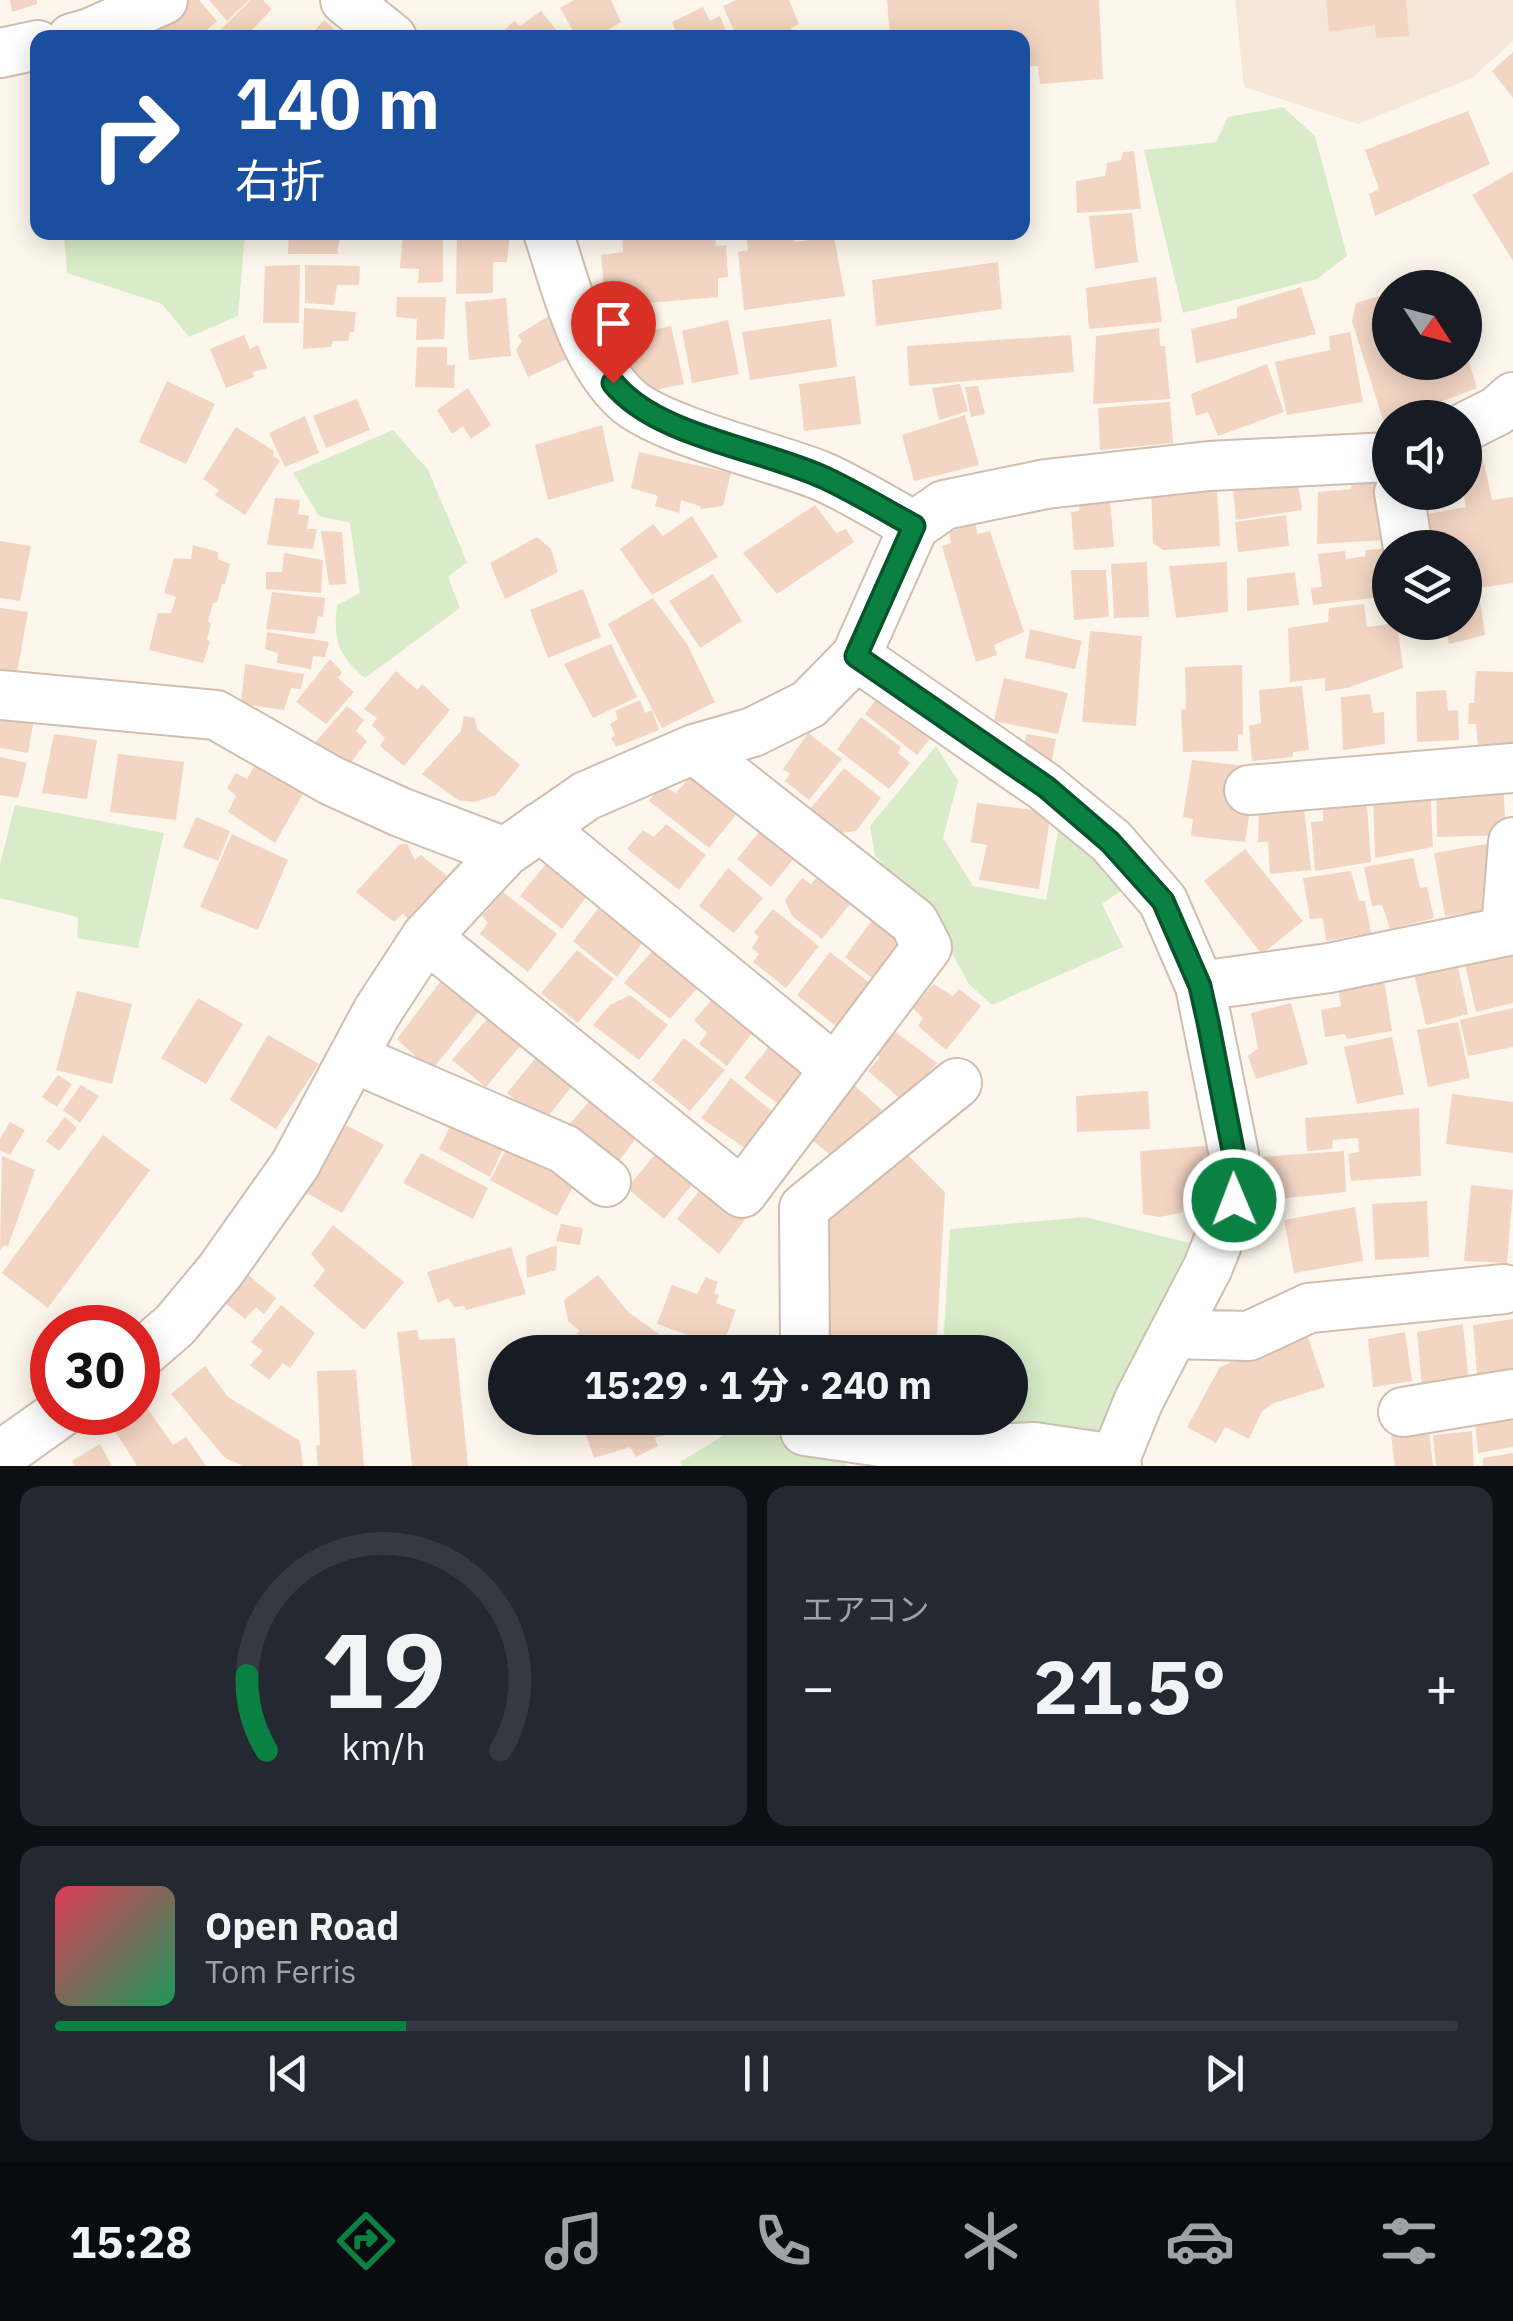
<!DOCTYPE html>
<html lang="ja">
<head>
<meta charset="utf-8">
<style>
	:root { --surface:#171b24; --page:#242831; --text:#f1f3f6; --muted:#9ea1a6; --line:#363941; --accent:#0b8043 }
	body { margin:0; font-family:"IBM Plex Sans","Noto Sans JP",sans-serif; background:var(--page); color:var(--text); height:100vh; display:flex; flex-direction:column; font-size:38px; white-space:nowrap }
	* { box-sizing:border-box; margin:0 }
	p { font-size:32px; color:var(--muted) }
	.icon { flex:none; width:55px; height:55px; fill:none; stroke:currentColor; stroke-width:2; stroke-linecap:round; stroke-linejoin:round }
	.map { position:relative; height:1466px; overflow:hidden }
	.details { display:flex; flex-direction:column; gap:20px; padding:20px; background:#0d0f14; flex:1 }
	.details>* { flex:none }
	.guide { position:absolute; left:30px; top:30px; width:1000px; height:210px; border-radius:20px; box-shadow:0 5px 25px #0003; background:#1a4fa0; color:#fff; overflow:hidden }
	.needle { width:65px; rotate:126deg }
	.controls { position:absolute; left:1372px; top:270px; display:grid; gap:20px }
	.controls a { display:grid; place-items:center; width:110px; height:110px; border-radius:50%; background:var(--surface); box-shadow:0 5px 25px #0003; font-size:50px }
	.speed { position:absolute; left:30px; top:1305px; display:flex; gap:20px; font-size:50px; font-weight:700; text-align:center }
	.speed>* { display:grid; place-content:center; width:130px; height:130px; border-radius:50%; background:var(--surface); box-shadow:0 5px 25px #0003; line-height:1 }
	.speed .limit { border:15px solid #d22; background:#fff; color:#111 }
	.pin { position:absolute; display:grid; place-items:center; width:85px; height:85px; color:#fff; margin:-102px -42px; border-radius:50% 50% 50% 0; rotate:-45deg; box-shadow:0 0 10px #0007 }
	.pin .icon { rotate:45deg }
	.me { position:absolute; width:110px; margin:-55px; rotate:359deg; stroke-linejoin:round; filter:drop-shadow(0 0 8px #0008) }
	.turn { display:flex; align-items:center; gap:35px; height:210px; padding:0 40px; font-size:45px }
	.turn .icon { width:130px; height:130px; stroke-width:2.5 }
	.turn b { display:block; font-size:70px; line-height:85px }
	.big { font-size:75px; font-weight:700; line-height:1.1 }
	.details .widget { flex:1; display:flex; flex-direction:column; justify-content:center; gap:15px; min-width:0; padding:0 35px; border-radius:20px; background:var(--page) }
	.details .dial { align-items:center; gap:0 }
	.dial svg { height:260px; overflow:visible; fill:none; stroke:var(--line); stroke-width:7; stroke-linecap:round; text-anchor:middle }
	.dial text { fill:var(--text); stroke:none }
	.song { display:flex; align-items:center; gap:30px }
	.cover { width:120px; height:120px; border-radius:15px; background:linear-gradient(135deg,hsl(350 70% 55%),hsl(150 70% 35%)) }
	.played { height:10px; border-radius:5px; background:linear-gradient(90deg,var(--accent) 25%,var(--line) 25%) }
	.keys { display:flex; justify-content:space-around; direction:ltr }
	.heat { display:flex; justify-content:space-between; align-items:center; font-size:55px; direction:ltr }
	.details .tiles { flex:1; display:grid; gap:20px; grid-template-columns:1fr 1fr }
	.widget:last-child { grid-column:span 2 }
	.trip { position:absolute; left:488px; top:1335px; width:540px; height:100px; border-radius:50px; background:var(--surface); box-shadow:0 5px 25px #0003; font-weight:700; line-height:100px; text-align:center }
	.tabs { display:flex; height:160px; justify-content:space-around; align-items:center; background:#090b0e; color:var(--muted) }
	.tabs .icon { width:70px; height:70px }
	.tabs .current { color:var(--accent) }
	.tabs b { font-size:45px; color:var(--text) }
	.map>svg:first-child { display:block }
	.residential { fill:#f5e8da }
	.green { fill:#d8ecc9 }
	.building { fill:#f3d5c3 }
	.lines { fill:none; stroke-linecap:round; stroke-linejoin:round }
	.minor-casing { stroke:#d1beb0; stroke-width:52 }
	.minor { stroke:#fff; stroke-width:48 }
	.route-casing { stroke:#07532c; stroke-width:25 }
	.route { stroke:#0b8043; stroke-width:18 }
</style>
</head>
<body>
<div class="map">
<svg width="1513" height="1466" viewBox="0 0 1513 1466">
	<rect width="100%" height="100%" fill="#fdf6ec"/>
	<path class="residential" d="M1235,0h278v41l-41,37 -114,46 -114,-37z"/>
	<path class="green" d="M1283,107l32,29 32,120 -30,23 -134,34 -39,-163 72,-8 12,-25z
		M68,233h177l-7,83 -49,21 -27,-33 -95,-31 -3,-38z
		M393,430l35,40 39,92 -19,15 12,31 -95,70c-27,-23 -32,-38 -28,-73l23,-12 -10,-70 -31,-7 -26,-43z
		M936,746l22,35 -15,57 30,48 73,14 14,-81 68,67 -26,18 21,43 -131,58 -23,-21 -43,-77 -51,-51 -5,-30z
		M15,805l149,28 -26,115 -61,-10 1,-21 -78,-19v-34z
		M1085,1217l117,29 -100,186 -99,1 -64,-4 1,-11h70v-66h-67l7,-123z
		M751,1419l90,38 7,9h-166l-2,-4z"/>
	<path class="building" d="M10,0h27v4l-25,8z
		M182,0h17l18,21 -19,17h-46l-6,-8z
		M209,0h40l-22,21z
		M251,0h12l9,9 -28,29h-32z
		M574,0h37l10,22 -26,16h-18l-17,-30z
		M736,0h53l10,24 -8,4 2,7 -5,3h-51l-14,-32z
		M887,0h212l4,79 -63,5 -2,-18 -12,1v-24h-4v-5h-132z
		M1326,0h80l3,36 -33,2 -1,-13 -46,7z
		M703,7l7,14 10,-5 9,22h-50l-7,-16z
		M541,11l22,27h-59l-3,-5 13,-12 6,5z
		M324,20l12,11 -5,7h-23z
		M1513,52v46l-21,-27z
		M1468,111l22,53 -115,52 -6,-22 10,-5 -14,-39z
		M1134,151l7,58 -64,4 -1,-32 29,-5 2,-13 14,-3 2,-8z
		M1513,171v90l-41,-66z
		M1132,213l6,49 -43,7 -6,-53z
		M289,232h52l-4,22h-49z
		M403,232h40v50l-25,1 1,-14 -19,-1z
		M457,232h53l-3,30h-14v31l-37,1z
		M622,232h93l1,14 10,-1 2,32 -10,1v19l-91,8 -4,-20 -19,2 -3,-32 22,-3z
		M746,232h47l1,10 40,-5 11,59 -101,14 -6,-58 10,-2z
		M998,262l4,47 -126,17 -4,-46z
		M300,265l-1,58h-36l2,-57z
		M305,265l55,1 -1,19h-22l-3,20 -29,-2z
		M1156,277l6,45 -73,7 -3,-41z
		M1301,287l15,47 -120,29 -5,-34 46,-11v-11z
		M1390,293v69h75l1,-10 11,36 -78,30h-9v3l-6,2 -32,-102 4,-18z
		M397,297h49l-2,42 -28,1 1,-21 -21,-2z
		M506,298l5,58 -42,4 -4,-58z
		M304,308l52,4 -2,20h-4l-2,9h-15l-2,6 -28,2z
		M552,314l19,43 -43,20 -12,-27 6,-9 -4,-6z
		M831,319l6,48 -87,13 -8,-48z
		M728,320l11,54 -47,9 -10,-52z
		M671,326l13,58 -43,9 -20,-25 -4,-30z
		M1159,328l1,18h5l5,53 -77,5 3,-68z
		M1350,332l13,70 -76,13 -12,-53 55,-12 -1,-14z
		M244,335l6,14 8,-4 9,23 -14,4 1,5 -28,11 -16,-39z
		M1071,335l3,37 -165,14 -2,-40z
		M417,347h30v18h8l-1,23 -39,-1z
		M1267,364l17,48 -66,24 -10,-24 -12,4 -5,-22z
		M855,376l6,48 -57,7 -5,-47z
		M167,381l48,23 -29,60 -47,-22z
		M960,384l8,27 -29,9 -7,-32z
		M978,386l7,28 -14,3 -6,-30z
		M468,388l23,37 -20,14 -8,-13 -11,8 -15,-24z
		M357,399l13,31 -44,18 -13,-32z
		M1170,402l3,41 -73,7 -2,-42z
		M965,415l14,50 -65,16 -12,-46z
		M305,416l14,37 -34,14 -16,-34z
		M602,425l12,56 -66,19 -13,-55z
		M236,427l38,24 -1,5 7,5 -35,54 -30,-20 4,-5 -16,-11z
		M1467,448l14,2 11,50 21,-3v86l-35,5 7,47 -36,9 -5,-22h21v-74h-41l-8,-32 50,-9 -3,-15z
		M639,452l92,21 -8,33 -22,3 -1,-3 -19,-6 -2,13 -24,-7 3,-10 -27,-8z
		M1298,482l4,28 -66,10 -3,-32z
		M1352,482l32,1v57l-67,4 1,-52 33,-3z
		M1217,487l3,59 -57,4 -10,-7 -2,-54z
		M275,498l25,2 -2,14 11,2 -2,13h10l-4,20 -46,-4z
		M1110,500l4,47 -40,3 -3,-38 8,-1 1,-10z
		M815,505l21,28 10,-4 8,13 -77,52 -34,-41z
		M1286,515l3,31 -51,6 -3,-30z
		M692,516l26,41 -66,38 -32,-46 33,-25 10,12z
		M975,523l3,11 12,-3 34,101 -30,13 3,10 -21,7 -34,-116 9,-3 -2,-11z
		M321,531l21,1 4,52 -17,1z
		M537,537l14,12 7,23 -53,27 -15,-36z
		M0,541l31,5 -11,55 -20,-3z
		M193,545l25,7v7l12,5 -5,20h-3l-5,18 -4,1 -5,18 3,3 -4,15 3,3 -7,21 -54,-13 9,-37h13l5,-16 -12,-4 10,-35 17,1z
		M1389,548l1,48 -77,9 -2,-17 11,-1 -4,-33 27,-3 1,8 19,-3 1,-6z
		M284,553l39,7 -2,33 -55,-4v-17h16z
		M1147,562l2,55 -35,1 -3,-54z
		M1227,562l1,50 -52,6 -7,-52z
		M1071,570h35l3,47 -35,3z
		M1295,572l4,33 -52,6v-33z
		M713,574l29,47 -42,27 -31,-47z
		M583,589l18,48 -53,21 -18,-48z
		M272,592l53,6 -2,19 -5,-1 -3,18 -49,-5z
		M653,598l34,46 28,58 -53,26 -54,-104z
		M1364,604l3,23 30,-4 6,45 -56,20 -22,3v-13l-35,4 -2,-54 40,-6 1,-14z
		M0,608l28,4 -11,61 -17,-2z
		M1030,629l52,12 -7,28 -50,-11z
		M1090,631l52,5 -6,90 -54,-4z
		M267,632l62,10 -4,15 -12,-1 -2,13 -34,-6 1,-10 -13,-4z
		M611,644l26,53 -44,21 -29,-54z
		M330,659l12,13 -4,6 16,14 -28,32 -30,-22z
		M245,664l59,10 -3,15 -10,-1 -7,22 -43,-6z
		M1242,665l1,69 -5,1v16l-55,1 -2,-42 5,-1 -1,-42z
		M396,671l21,19 5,-6 28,26 -46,56 -24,-20 5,-8 -13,-13 5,-7 -13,-9z
		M1476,671l37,1v74h-35l-2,-22h-8l1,-21h5z
		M1004,678l64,15 -10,41 -64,-13z
		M1302,686l7,64 -16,2v5l-41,4 -3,-35 12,-3 -2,-33z
		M885,688l54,39 -22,28 -52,-41z
		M1446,690l2,21 10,-1 1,30 -42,2 -1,-50z
		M1370,694l3,19 11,-1 1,32 -42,6 -2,-53z
		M640,700l5,13 7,-3 7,20 -43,17 -5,-9 4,-3 -5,-11 8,-5 -3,-8z
		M0,703l36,5 -8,45 -28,-5z
		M347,706l17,14 -8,11 11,10 -24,32 -31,-27z
		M464,716l11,2 2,11 43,36 -24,30 -22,7 -16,-2 -36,-26 39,-43z
		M861,717l40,30 -3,6 12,10 -21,26 -52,-40z
		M808,733l34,26 -33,41 -24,-19 5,-7 -7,-5z
		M54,734l43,6 -10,59 -45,-6z
		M1027,734l29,5 -7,37 -30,-18z
		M118,754l66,8 -8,58 -66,-8z
		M0,757l27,6 -9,35 -18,-3z
		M1192,760l54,6 -4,37 9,1 -6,38 -54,-6 2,-17 -10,-2z
		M255,765l49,27 -29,51 -47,-31 8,-16 -9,-8 9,-15 11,6z
		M844,768l37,30 -25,33 -16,2 -30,-24z
		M690,777l26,20 8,-8 16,21 -31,38 -60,-47 12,-16 15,8z
		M1503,782l3,53 -69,2 -1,-53z
		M1430,785l3,62 -58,11 -2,-68z
		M1366,792l5,70 -56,9 -4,-49 12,-1v-25z
		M977,803l74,9 -12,77 -60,-9 8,-35 -16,-3z
		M1259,805l45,4 7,61 -41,4 -2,-32h-10z
		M196,817l34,14 -12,30 -35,-14z
		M767,822l35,26 -31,39 -34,-28z
		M666,824l40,31 -27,35 -52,-41 16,-19 11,7z
		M232,834l56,26 -30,70 -58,-23z
		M1503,841l-6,68 -52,7 -11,-63z
		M400,844h7l8,16 6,-5 27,22 -39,44 -6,-8 -9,9 -38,-30z
		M1245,849l58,72 -41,33 -58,-73z
		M1413,858l7,30 7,-1 7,31 -44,11 -8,-24 -10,1 -8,-39z
		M549,860l41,32 -28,37 -42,-33z
		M728,868l35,30 -29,35 -35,-27z
		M825,868l33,26 -36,45 -30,-23 -7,-16 17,-22 9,6z
		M1351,871l8,30h6l6,32 -45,8 -3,-23 -13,1 -7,-41z
		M503,892l54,42 -29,38 -48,-38 8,-11 -6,-7z
		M600,906l52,24 -35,47 -44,-36z
		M773,909l46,37 -33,42 -33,-26 6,-8 -7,-6 7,-11 -5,-5z
		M873,919l39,27 -31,39 -36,-28z
		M661,941l46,36 -37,42 -46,-36z
		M1513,945v58l-37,9 -13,-56z
		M577,950l37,29 -36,44 -37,-30z
		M830,952l45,35 -33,44 -45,-36z
		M1456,958l12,56 -42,11 -13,-56z
		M450,969l39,30 -58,72 -34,-32z
		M1383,973l9,58 -45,8 -2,-5 -20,3 -4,-27 20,-4 -4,-26z
		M933,984l20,12 6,-7 22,17 -35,44 -28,-24 5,-8 -10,-10z
		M77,991l55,13 -20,80 -56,-14z
		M717,994l45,26 -35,46 -28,-22 8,-11 -13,-13z
		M630,995l38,30 -29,35 -46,-35 17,-20z
		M198,998l45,26 -37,60 -45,-26z
		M1291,1003l17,61 -52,15 -8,-23 10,-8 -7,-35z
		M1513,1008v39l-45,9 -8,-36z
		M493,1012l32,28 -39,47 -34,-27z
		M1458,1022l12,56 -42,9 -11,-57z
		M891,1029l46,34 -33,39 -36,-31 12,-14 -6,-7z
		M268,1035l51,29 -43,65 -46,-29z
		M1392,1037l12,57 -47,10 -13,-57z
		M684,1038l41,32 -35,41 -38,-31z
		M774,1040l38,30 -30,37 -38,-29z
		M540,1053l36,28 -33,42 -36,-30z
		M58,1075l14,9 -15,23 -15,-10z
		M731,1078l41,33 -27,37 -44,-30z
		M848,1080l34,30 -42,52 -36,-28z
		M81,1085l18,11 -19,27 -17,-13z
		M1148,1091l2,38 -73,3 -1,-36z
		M1452,1094l61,8v51l-67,-9z
		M592,1098l51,31 -28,37 -47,-40z
		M1419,1108l2,68 -70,5 -3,-27 11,-2 -1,-14 -25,2 -1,9 -25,2 -2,-33z
		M65,1117l12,11 -18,23 -13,-10z
		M454,1118l52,24 -16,35 -51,-28z
		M10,1122l15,8 -15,25 -10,-5v-11z
		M346,1125l38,20 -42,68 -35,-20z
		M103,1135l47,35 -102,138 -46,-35z
		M509,1144l67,37 -19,35 -67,-36z
		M897,1144l48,48 -9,160h-119l8,-150z
		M1218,1145l1,52 -33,5 -5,11 -22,4 -16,-3 -3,-63z
		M659,1150l37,30 -32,39 -37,-31z
		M1344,1151l2,41 -79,8 -6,-43z
		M421,1153l67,35 -15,31 -70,-36z
		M2,1156l33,14 -27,76 -4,-1 -4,5z
		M1471,1185l42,5 -6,73 -43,-2z
		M700,1190l49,24 -30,40 -42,-35z
		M1427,1201l2,56 -54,3 -3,-56z
		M1355,1207l8,54 -69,12 -10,-53z
		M561,1224l22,4 -3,17 -24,-4z
		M333,1225l71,57 -40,48 -51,-44 12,-16 -14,-16z
		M557,1245l-1,25 -29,8 -1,-22z
		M511,1247l15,47 -60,16 -2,-4 -10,1 -6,-9 -10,5 -11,-31z
		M242,1270l34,28 -12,16 -8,-7 -11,12 -26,-21z
		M598,1275l30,37 34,24 -12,16h-94l24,-21 -12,-10 -4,-21z
		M706,1277l12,5 -4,11 5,2 -3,8 20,7 -14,37 -65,-23 15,-39 25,9z
		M281,1305l34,28 -25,35 -7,-5 -14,17 -19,-15 13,-14 -12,-9z
		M1513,1319v62l-35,4 -5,-60z
		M1463,1324l6,59 -47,6 -5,-57z
		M417,1330l2,10 36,-2 13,128h-56l-15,-134z
		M1306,1332l19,55 -51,16 -12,8 -13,28 -24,-12 -9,16 -29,-16 33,-60z
		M1405,1332l7,49 -39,6 -5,-48z
		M205,1366l23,31 72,44 3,25h-60l-18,-8 -54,-64z
		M356,1370l8,96h-46l-2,-20 4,-1 -3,-74z
		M141,1399l32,46 13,-8 20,29h-69l-29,-46 12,-8h18v-11z
		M1513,1414v33l-35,6 -3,-35z
		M580,1418h97l4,12 -26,8 3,8 -22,11 -6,-10 -36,11z
		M820,1418h112l-1,12z
		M1428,1424l5,42h-38l-5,-38z
		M1472,1431l2,35h-38l-3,-31z
		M100,1444l12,22h-37l-3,-5z
		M1513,1453v13h-30v-8z"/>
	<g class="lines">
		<g class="minor-casing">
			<path id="minor" d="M345,0l47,38
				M72,38l18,-5 73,-33
				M0,53l38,-8
				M548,232c19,57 33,124 78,167 33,31 145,57 193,76 33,14 64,34 95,51
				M1465,427l32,-16 16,-14
				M1399,492l9,56
				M856,656l189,131 66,54 52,60 37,85 34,169v46l-26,66 -69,133 -24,59 2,7
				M0,695l216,20 114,65 70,32 105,40
				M1249,790l264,-22
				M540,827l295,242
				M1506,929l7,-87
				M426,937l316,256 185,-246 -13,-25 -220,-173
				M1200,986l129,-18 184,-38
				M353,1058l211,91 42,33
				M1173,1334l76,2 60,-28 195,-19
				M805,1352l-1,-144 153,-125
				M138,1357l37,-32 45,-54 75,-106 82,-153 49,-75 79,-85 81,-56 108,-47 59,-17 56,-28 47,-48 58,-130 30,-21 102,-21 163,-18 181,-9
				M1403,1412l110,-18
				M805,1418v13l139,20 90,-4 81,12
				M0,1456l62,-44"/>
		</g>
		<use href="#minor" class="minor"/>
	</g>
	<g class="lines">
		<g class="route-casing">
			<path id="route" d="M613,383c44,54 148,65 212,95 30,14 60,32 89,48l-58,130 190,131 64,55 53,59 37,85 8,36 26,133v45"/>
		</g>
		<use href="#route" class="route"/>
	</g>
</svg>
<div class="controls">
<a><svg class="needle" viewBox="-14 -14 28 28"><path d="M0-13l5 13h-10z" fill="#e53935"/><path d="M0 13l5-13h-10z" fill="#9ea1a6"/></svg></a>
<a><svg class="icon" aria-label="sound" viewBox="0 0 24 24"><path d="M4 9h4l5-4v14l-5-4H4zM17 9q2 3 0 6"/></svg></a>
<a><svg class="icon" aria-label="layers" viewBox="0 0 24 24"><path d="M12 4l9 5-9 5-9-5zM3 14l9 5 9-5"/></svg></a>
</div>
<div class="speed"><div class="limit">30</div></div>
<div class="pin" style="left:613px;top:383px;background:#d93025"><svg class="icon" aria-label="arrive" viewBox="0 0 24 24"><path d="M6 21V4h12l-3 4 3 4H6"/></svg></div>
<svg class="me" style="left:1234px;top:1200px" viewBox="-20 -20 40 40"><circle r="17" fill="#0b8043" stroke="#fff" stroke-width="3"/><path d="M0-11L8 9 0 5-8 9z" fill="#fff"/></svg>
<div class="trip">15:29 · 1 分 · 240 m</div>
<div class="guide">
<div class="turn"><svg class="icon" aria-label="right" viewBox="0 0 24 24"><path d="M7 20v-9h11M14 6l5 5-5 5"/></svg><div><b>140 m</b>右折</div></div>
</div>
</div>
<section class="details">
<div class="tiles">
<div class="widget dial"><svg viewBox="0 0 100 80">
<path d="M14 69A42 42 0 1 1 86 69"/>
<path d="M14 69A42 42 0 0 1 8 46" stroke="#0b8043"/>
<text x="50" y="56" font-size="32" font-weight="700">19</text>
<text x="50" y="72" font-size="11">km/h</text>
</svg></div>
<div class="widget"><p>エアコン</p>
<div class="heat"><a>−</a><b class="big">21.5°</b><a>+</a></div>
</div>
<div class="widget">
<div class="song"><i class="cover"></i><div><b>Open Road</b><p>Tom Ferris</p></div></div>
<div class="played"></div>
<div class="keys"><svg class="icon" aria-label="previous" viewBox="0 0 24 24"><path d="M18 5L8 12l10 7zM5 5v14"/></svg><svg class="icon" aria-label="pause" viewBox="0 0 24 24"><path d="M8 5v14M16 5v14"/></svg><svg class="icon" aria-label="next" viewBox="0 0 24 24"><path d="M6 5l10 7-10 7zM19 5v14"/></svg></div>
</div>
</div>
</section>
<nav class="tabs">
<b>15:28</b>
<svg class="icon current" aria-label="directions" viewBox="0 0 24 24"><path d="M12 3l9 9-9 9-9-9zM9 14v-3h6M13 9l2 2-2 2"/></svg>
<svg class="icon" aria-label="music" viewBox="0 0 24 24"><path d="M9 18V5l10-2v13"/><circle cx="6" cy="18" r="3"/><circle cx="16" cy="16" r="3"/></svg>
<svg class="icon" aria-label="phone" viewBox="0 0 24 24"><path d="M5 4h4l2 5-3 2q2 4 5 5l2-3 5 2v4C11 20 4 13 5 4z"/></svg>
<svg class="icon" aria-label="climate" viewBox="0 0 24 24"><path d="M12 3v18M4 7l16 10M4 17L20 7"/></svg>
<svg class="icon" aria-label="car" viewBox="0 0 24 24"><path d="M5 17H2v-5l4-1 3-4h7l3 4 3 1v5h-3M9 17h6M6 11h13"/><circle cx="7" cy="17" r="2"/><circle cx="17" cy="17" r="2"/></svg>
<svg class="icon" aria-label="filters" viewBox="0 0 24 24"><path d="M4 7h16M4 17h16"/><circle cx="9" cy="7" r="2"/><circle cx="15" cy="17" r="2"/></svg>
</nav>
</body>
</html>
